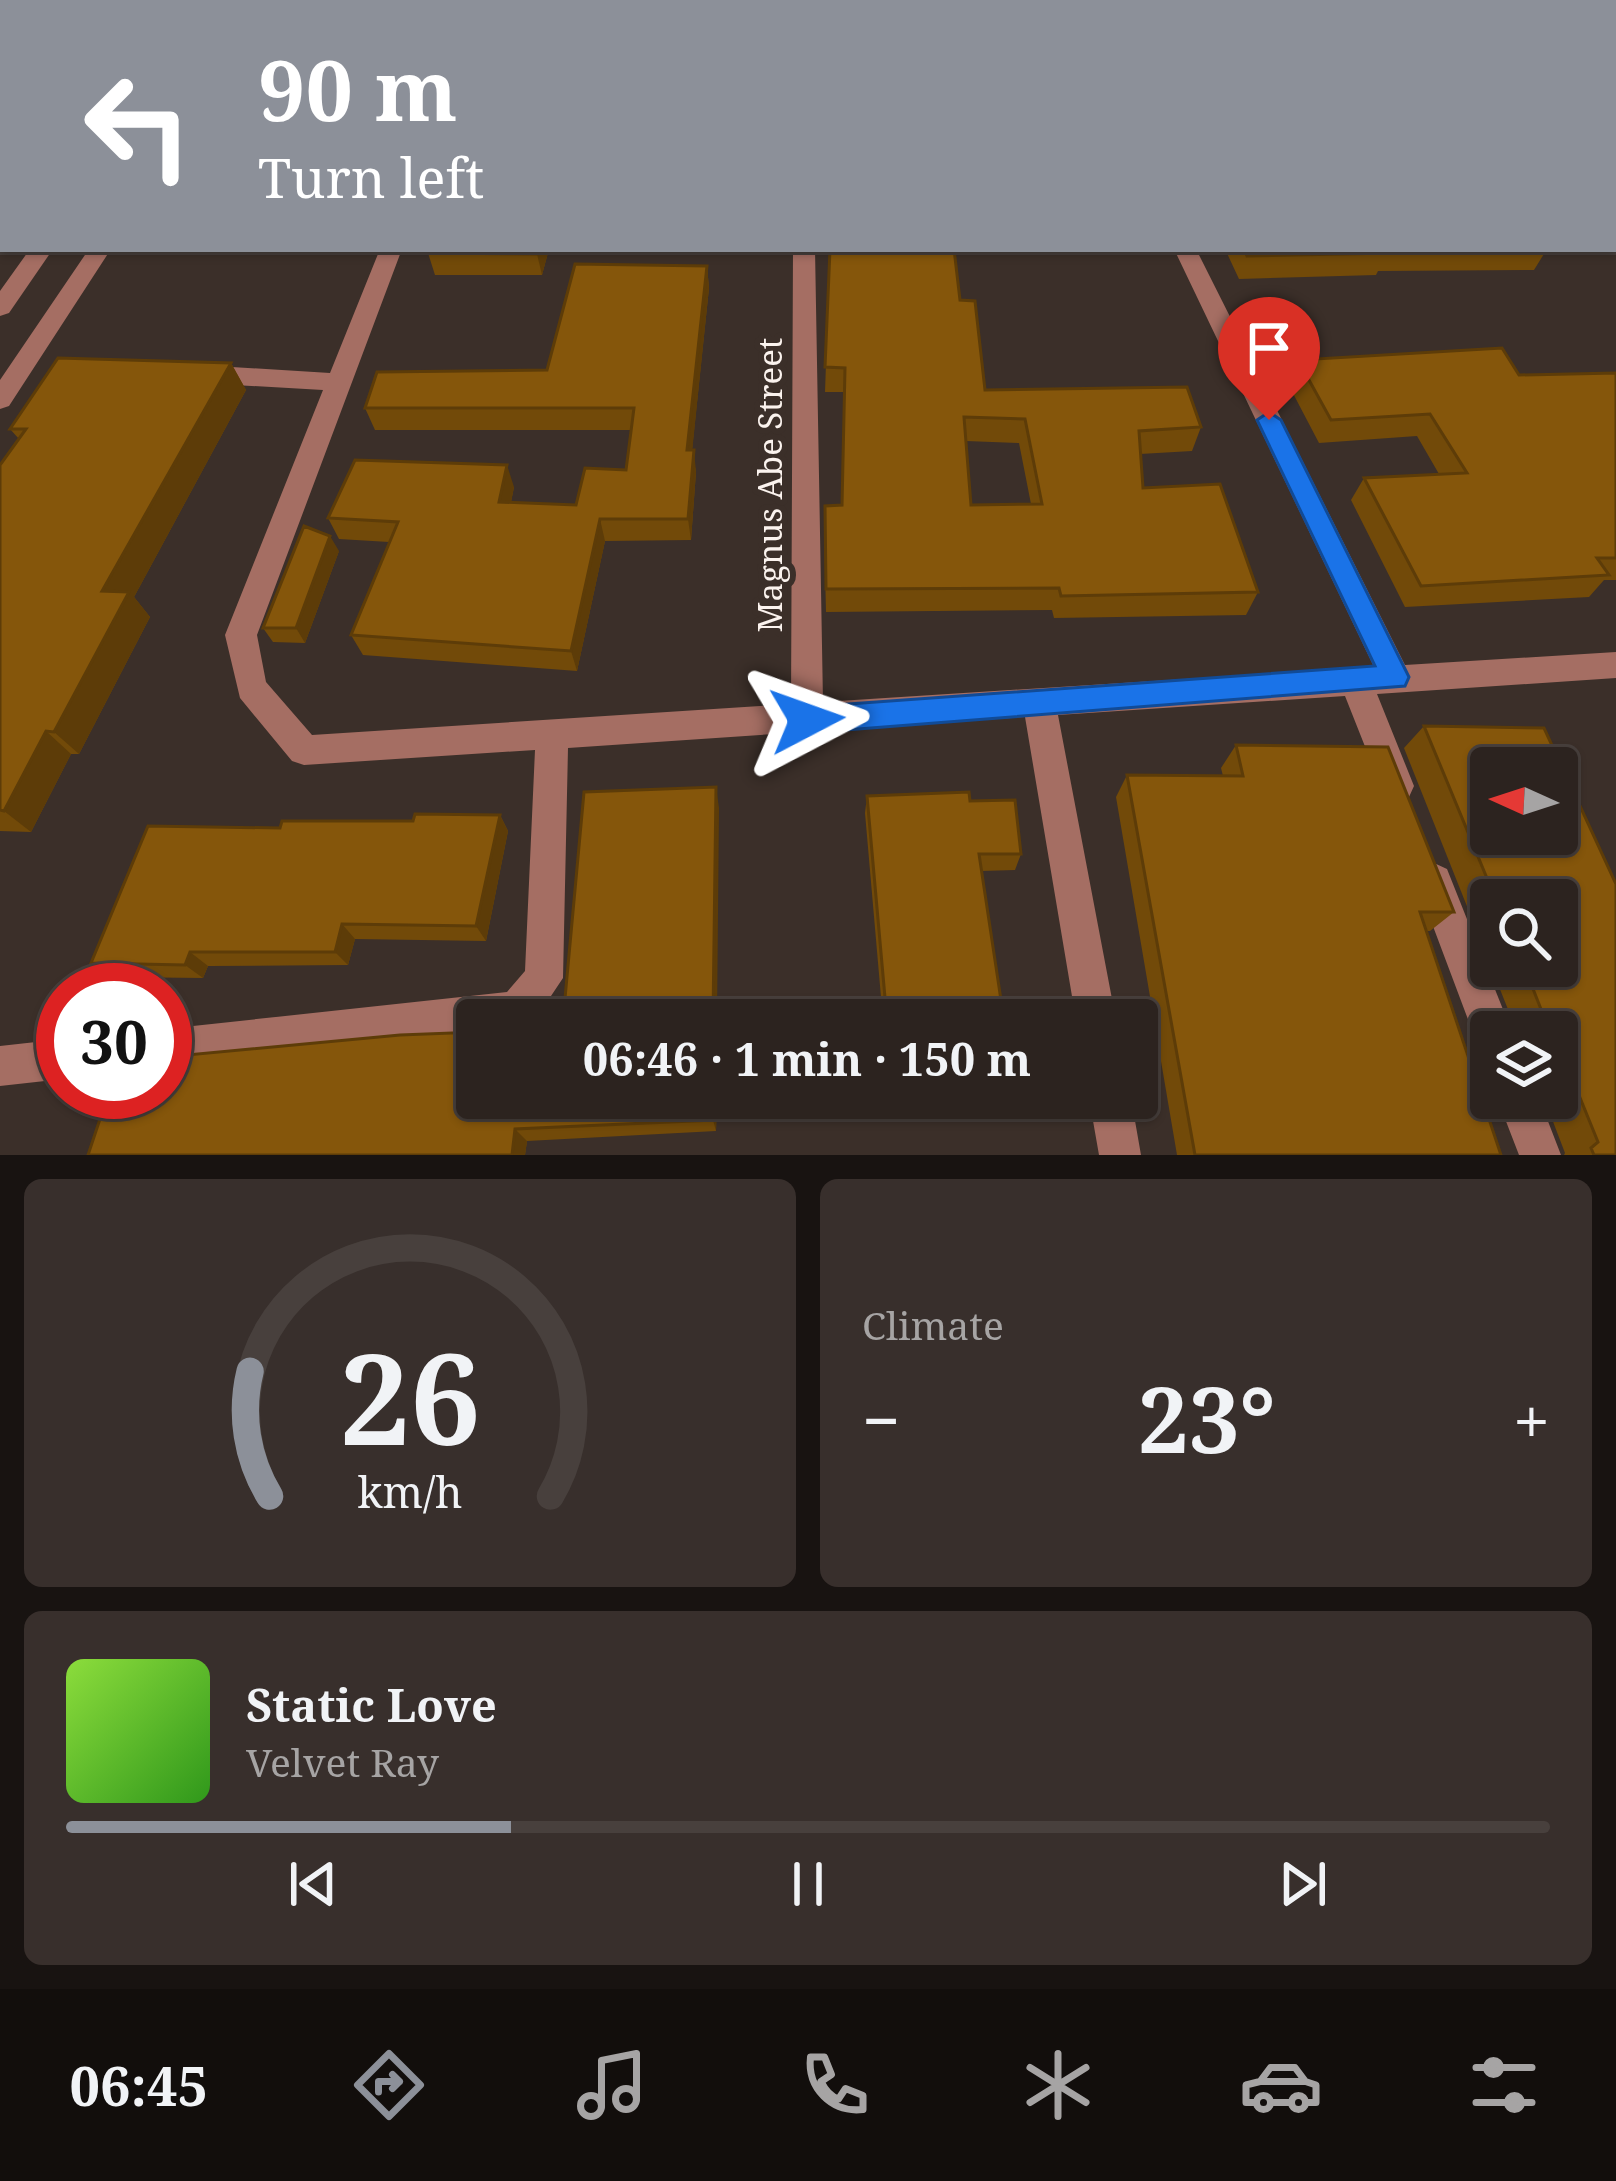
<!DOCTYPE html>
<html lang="en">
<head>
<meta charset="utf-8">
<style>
	:root { --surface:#2c231f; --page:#382f2c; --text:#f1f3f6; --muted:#a6a4a4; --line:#48403d; --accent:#8c9099 }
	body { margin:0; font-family:"Noto Serif",serif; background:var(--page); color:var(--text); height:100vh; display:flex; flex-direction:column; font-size:45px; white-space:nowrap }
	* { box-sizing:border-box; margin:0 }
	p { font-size:39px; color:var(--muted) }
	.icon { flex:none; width:66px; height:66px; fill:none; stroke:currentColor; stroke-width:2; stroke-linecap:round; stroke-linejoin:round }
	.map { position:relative; height:1155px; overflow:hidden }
	.details { display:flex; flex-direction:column; gap:24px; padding:24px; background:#181311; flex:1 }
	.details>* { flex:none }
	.hud { position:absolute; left:0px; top:0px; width:1617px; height:252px; box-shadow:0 3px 9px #0004,0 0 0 3px var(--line); background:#8c9099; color:#fff; overflow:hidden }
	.needle { width:78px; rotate:273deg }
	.fabs { position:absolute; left:1470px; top:747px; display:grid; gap:24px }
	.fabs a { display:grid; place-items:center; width:108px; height:108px; border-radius:12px; background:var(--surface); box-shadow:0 3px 9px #0004,0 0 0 3px var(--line); font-size:60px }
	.speed { position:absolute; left:36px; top:963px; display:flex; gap:24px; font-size:60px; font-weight:700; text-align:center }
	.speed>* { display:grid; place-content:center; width:156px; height:156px; border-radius:50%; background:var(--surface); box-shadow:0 3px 9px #0004,0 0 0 3px var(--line); line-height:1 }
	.speed .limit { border:18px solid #d22; background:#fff; color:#111 }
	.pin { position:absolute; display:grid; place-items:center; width:102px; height:102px; color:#fff; margin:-123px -51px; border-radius:50% 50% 50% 0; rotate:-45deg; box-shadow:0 0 12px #0007 }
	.pin .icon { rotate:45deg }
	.me { position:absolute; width:132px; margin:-66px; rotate:86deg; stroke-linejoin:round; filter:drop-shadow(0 0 9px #0008) }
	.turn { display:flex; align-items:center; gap:42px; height:252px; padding:0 60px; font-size:54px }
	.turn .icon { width:156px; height:156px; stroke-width:2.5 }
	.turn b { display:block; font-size:84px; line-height:102px }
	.big { font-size:90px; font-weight:700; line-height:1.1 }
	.details .widget { flex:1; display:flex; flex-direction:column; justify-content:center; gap:18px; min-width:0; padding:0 42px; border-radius:18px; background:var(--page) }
	.details .dial { align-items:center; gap:0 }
	.dial svg { height:312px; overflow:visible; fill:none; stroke:var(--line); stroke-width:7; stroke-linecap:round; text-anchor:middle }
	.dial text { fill:var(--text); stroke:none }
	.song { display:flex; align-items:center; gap:36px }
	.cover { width:144px; height:144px; border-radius:18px; background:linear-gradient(135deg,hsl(90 70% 55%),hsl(110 70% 35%)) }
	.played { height:12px; border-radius:6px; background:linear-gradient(90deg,var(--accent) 30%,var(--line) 30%) }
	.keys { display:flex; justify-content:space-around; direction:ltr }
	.heat { display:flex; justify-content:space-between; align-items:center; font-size:66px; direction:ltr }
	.details .tiles { flex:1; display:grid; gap:24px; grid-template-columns:1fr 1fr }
	.widget:last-child { grid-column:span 2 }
	.trip { position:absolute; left:456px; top:999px; width:702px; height:120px; border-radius:12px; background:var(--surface); box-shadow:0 3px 9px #0004,0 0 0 3px var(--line); font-weight:700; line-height:120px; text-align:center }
	.tabs { display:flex; height:192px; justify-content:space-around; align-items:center; background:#120e0c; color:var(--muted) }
	.tabs .icon { width:84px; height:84px }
	.tabs .selected { color:var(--accent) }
	.tabs b { font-size:54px; color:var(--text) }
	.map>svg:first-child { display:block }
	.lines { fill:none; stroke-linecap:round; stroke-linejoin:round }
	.minor { fill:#a56e63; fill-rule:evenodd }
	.wall { fill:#724a09; fill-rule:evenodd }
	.shaded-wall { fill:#5d3c08 }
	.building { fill:#85560b; stroke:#5d3c08; stroke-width:3; fill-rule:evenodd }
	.route { fill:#1a73e8; stroke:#114b97; stroke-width:3 }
	.labels { text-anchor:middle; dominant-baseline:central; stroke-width:12; stroke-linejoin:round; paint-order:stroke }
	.street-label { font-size:33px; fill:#fbf3ee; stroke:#3b2f29 }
</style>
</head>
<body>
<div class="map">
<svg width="1616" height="1155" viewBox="0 0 1616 1155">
	<rect width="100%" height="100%" fill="#3b2f29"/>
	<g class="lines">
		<path class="minor" d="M211,0h18l-20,3z
			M255,0h18l-20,3z
			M485,0h18l-19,3z
			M793,0h18v3h-18z
			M1054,0h18l2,3h-18z
			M1381,0h20l2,3h-20z
			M1614,89h2v12h-2z
			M1614,215l2,1v16l-2,-1z
			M30,249h23l-44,64 -9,3v-25z
			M89,249h22l-102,157 -9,3v-29z
			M380,249h22l-145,386 9,47 46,53 479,-31 2,-455h22l8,453 551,-35 -200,-418h22l209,416 211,-13v26l-239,16 37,92 -5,11 -12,5 -12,-5 -40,-101 -287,19 58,305h-40l-51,-303 -457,31 -5,230 -28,42h-58v15l-312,34v-40l342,-37 18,-21 10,-221 -231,15 -12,-4 -52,-63 -15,-63 98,-245 -124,-7 -13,-9 13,-9 131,8z
			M1434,863l13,6 65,163h-21v20l-13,-6 -62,-165 5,-12z
			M63,1039v40l-63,7v-40z
			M1089,1098h42l10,57h-42z
			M1497,1098h42l22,57h-42z"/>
	</g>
	<path class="wall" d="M430,249h119l-7,26h-107l-7,-22z
		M830,249l130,51 25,90 216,37 -9,24 -52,3 3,34 115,104 -12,23 -192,3 -2,-8 -226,2 -2,-83 18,-24 2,-113h-19zM966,441l53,2 12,61 -60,1z
		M1225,249h322l-13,21 -156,1 -2,4 -137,4z
		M707,266l2,22 -17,162 4,22 -5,68 -86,1 -28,130 -214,-16 -12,-20 38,-93 -50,-3 -11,-21 186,-31 -3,15 65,3 50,-35 5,-40h-256l-10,-22 182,-38z
		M1298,360l221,15 97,-2v207h-12l-15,17 -184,10 -54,-107 13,-22 75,-4 -22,-38 -98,7 -32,-61z
		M231,363l15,27 -112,207 16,20 -71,137h-8l-40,78 -31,-1v-366l19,-26 -9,-10z
		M339,551l-34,92 -32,-1 -10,-14z
		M1424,726l120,2 72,156v271h-52l1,-2 -21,-55h13v-66h-40l-113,-284zM1491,768h66v66h-66zM1491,900h66v66h-66z
		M1236,745l218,167 -24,19h-4l75,224h-324l-61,-358 11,-22 96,1 -2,-8z
		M867,796l103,5 51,53 -6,16 -34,1 23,149h-121l-18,-207z
		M500,815l8,16 -22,110 -131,-2 -7,26 -140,1 -5,12 -91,-1 -21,-14 189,-135z
		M477,1098h240l-1,33 -189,10 -2,14h-437z"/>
	<path class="shaded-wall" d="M405,0h18l-2,3h-18z
		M538,249h11l-7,26 -5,-21z
		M707,266l2,22 -19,184 -3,-22z
		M231,363l15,27 -112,207 16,20 -71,137 -25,-22 48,-141z
		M694,450l2,22 -5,68 -3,-21z
		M507,465l7,22 -7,36 -8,-21z
		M600,519l5,22 -28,130 -6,-20z
		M330,536l9,15 -34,92 -9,-15z
		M46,731l25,23 -40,78 -27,-21z
		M716,787l3,21 -2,212h-4z
		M500,815l8,16 -22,110 -10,-15z
		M342,924l13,15 -7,26 -13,-13z
		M190,952l18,14 -5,12 -18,-13z
		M713,1098h4l-1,33 -3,-11z
		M515,1129l12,12 -2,14h-13z"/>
	<path class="building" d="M291,0h114l-2,3h-114z
		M537,0h183v2l9,1h-193z
		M845,0h166l1,3h-167z
		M1107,0h232l2,3h-233z
		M430,249h108l-1,5 -109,-1z
		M830,249h124l6,51 15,1 10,89 202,-3 14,40 -62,4 4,57 77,-4 38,108 -197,4 -2,-8 -233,1 -1,-83 17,-1 3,-137 -20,-1zM964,417l61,2 17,85 -71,1z
		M1244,249h141l2,4 -140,3z
		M575,264l132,2 -20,184h7l-6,69h-88l-29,132 -220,-16 47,-113 -70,-4 27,-58 152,5 -8,37 77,3 9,-37 41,2 8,-62h-269l12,-36 170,-2z
		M1502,348l17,27 97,-2v185h-19l12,17 -188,11 -57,-108 103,-5 -37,-59 -99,6 -33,-60z
		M58,358l173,5 -129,228 27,1 -75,140 -8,-1 -42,80 -4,-1v-345l26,-36h-16z
		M304,526l26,10 -34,92h-33z
		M1424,726l120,2 72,156v271h-22l-3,-7 7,-6 -24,-59 -9,-3 -8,-25v-23h-7l-26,-66h33v-66h-61zM1491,768h66v66h-66z
		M1236,745l152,2 66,165h-34l81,243h-306l-68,-380 116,1z
		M716,787l-3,233h-150l21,-228z
		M969,792l1,9 45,-1 6,54h-42l25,166h-117l-20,-224z
		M415,814l85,1 -24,111 -134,-2 -7,28h-145l-5,13 -94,-2 57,-137 132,2 2,-7h131z
		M477,1032v66h236v22l-198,9 -3,26h-424l21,-63h56v-35l235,-22z"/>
	<path class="route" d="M1269,412l12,8 124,249 4,8 -4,9 -598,47 -11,-4 -4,-9 4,-10 11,-3 568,-41 -118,-246z"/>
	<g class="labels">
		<g class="street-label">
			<text transform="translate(769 485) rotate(-90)">Magnus Abe Street</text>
		</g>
	</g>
</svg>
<div class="fabs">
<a><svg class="needle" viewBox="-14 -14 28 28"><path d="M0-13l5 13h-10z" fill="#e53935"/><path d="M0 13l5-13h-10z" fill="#a6a4a4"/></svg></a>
<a><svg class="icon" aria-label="search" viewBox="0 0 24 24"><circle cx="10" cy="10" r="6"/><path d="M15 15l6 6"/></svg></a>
<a><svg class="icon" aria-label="layers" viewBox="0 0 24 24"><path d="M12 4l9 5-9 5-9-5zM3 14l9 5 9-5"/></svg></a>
</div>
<div class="speed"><div class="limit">30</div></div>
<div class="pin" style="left:1269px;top:420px;background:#d93025"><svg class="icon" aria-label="arrive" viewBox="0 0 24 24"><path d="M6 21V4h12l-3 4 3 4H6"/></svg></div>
<svg class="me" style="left:807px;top:720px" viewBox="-20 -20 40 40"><path d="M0-17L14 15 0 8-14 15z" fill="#1a73e8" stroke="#fff" stroke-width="4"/></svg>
<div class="trip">06:46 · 1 min · 150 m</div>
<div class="hud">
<div class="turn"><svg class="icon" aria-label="left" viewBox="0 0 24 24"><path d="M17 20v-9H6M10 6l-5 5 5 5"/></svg><div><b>90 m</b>Turn left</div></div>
</div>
</div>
<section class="details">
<div class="tiles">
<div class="widget dial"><svg viewBox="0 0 100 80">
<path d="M14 69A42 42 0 1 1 86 69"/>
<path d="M14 69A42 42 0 0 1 9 37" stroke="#8c9099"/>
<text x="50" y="56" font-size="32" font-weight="700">26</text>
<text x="50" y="72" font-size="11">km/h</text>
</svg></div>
<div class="widget"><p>Climate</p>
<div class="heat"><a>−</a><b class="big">23°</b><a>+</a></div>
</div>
<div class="widget">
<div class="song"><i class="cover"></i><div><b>Static Love</b><p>Velvet Ray</p></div></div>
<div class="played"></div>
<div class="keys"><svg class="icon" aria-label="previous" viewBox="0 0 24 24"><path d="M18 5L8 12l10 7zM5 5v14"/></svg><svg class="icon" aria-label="pause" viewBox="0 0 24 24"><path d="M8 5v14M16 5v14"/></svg><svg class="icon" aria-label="next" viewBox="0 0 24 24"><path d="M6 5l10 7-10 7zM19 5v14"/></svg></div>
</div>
</div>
</section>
<nav class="tabs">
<b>06:45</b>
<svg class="icon selected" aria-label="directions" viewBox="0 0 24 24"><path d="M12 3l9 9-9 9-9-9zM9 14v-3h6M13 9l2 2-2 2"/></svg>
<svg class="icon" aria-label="music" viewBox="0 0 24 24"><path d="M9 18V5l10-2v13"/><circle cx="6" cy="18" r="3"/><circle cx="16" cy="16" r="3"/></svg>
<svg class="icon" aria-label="phone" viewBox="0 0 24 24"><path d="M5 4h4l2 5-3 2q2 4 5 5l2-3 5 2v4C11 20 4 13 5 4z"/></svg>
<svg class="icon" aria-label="climate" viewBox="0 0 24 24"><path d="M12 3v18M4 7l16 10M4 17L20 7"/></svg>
<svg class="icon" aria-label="car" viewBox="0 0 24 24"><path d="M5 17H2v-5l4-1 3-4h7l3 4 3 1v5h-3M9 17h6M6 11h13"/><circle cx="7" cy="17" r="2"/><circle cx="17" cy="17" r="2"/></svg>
<svg class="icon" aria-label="filters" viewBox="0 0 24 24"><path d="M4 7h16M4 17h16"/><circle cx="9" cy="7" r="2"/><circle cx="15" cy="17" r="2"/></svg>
</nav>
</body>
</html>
